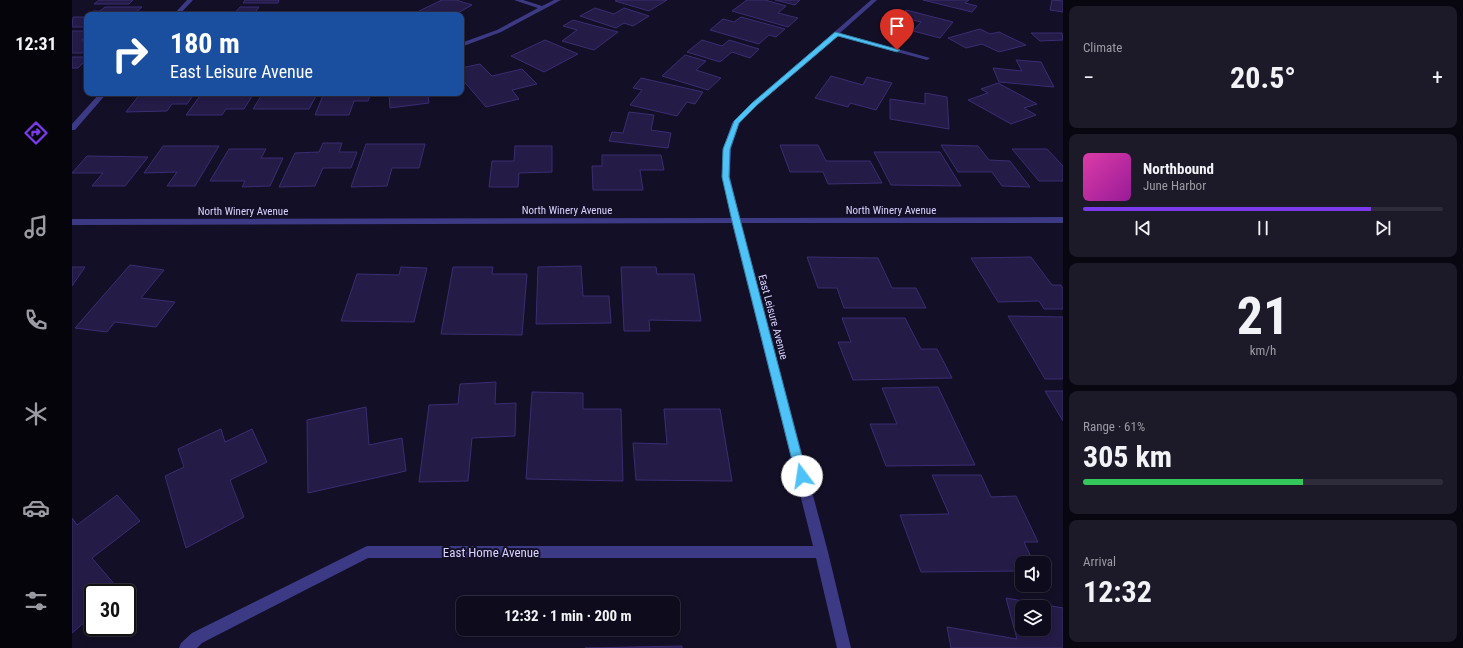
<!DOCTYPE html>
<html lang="en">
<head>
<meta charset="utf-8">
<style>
	:root { --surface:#0e0b1c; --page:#1c1929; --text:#f1f3f6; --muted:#9b9ba3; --line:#2e2b3b; --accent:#7c3aed }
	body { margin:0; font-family:"Roboto Condensed",sans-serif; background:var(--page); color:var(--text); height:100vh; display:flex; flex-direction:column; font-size:15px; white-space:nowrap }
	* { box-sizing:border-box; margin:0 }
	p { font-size:13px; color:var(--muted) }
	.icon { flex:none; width:22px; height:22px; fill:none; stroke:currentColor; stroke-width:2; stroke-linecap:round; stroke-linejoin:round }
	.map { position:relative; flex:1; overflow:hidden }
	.panel { display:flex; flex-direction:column; gap:6px; padding:6px; background:#08060f; width:400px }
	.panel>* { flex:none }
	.hud { position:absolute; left:12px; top:12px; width:380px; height:84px; border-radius:8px; box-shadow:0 2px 6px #0003,0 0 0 1px var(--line); background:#1a4fa0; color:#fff; overflow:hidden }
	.buttons { position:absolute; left:943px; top:556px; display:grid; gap:8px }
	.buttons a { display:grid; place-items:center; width:36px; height:36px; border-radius:8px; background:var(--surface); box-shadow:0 2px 6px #0003,0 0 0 1px var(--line); font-size:20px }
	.speed { position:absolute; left:12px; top:584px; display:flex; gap:8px; font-size:20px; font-weight:700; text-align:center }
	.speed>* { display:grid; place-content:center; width:52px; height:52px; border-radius:50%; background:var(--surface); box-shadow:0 2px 6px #0003,0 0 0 1px var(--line); line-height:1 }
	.speed .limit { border:2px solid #111; border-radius:6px; background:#fff; color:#111 }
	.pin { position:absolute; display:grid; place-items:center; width:34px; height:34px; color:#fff; margin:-41px -17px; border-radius:50% 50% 50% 0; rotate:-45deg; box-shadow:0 0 4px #0007 }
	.pin .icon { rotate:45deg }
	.me { position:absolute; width:44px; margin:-22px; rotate:346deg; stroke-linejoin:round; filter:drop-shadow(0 0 3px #0008) }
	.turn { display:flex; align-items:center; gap:14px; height:84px; padding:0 20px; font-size:18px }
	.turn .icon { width:52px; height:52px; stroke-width:2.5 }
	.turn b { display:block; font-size:28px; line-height:34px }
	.big { font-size:30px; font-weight:700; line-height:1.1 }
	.panel .card { flex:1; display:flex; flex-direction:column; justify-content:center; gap:6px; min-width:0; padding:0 14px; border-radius:8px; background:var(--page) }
	.panel .dial { align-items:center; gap:0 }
	.dial b { font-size:52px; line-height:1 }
	.song { display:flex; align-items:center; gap:12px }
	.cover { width:48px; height:48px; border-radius:6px; background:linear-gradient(135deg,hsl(320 70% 55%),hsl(300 70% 35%)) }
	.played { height:4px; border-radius:2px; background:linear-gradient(90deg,var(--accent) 80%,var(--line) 80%) }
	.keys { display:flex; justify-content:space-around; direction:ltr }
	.heat { display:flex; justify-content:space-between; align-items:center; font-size:22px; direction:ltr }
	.charge { height:6px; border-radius:3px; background:linear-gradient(90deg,#34c759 61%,var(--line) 0) }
	.trip { position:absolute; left:384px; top:596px; width:224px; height:40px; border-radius:8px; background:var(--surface); box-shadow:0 2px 6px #0003,0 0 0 1px var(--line); font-weight:700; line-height:40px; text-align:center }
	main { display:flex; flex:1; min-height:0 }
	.tab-bar { display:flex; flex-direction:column; width:72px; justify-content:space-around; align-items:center; background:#06040b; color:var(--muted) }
	.tab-bar .icon { width:28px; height:28px }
	.tab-bar .on { color:var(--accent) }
	.tab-bar b { font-size:18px; color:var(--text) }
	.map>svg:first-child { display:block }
	.building { fill:#241b47; stroke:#3b2d73; fill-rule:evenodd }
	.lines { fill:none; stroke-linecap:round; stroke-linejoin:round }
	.minor { fill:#3d3a85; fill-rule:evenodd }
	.route { fill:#4fc3f7; stroke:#337fa1 }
	.labels { text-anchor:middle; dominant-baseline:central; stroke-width:4; stroke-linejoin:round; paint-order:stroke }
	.street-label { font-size:11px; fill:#d9d4ff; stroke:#130f26 }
	.near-street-label { font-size:13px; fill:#d9d4ff; stroke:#130f26 }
</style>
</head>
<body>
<main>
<nav class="tab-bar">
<b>12:31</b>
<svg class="icon on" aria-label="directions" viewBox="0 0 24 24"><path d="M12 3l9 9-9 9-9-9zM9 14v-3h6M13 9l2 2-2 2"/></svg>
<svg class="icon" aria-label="music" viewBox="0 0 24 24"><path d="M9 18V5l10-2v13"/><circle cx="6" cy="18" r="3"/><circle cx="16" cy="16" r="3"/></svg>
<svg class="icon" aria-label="phone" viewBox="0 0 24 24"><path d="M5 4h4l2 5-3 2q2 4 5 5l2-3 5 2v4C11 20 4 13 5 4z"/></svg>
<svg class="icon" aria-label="climate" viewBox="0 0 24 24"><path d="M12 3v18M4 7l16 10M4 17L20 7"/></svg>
<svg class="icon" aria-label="car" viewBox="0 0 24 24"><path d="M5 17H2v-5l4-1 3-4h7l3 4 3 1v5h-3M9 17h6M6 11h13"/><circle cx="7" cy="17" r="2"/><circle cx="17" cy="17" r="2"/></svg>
<svg class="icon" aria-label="filters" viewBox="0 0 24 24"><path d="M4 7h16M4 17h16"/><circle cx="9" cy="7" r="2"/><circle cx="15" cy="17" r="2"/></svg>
</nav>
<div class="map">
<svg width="991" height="648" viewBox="0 0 991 648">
	<rect width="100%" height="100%" fill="#130f26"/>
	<path class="building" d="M27,0h34l-4,4h-35z
		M173,0h34l-1,3h-35z
		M370,0h14l16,5 -16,9 2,1h-32l-9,-3z
		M545,0h50l-18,11 -34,-10z
		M675,0h18l21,6 -8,7 20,5 -10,9 -56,-16z
		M703,0h25l-5,5z
		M851,0h46l-4,3 12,3 -5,6z
		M980,0l11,1v11l-13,-2z
		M33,7h37l-9,8h-44l4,-4h7z
		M168,7h19l-6,8h-20z
		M523,8l19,6 10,-6 25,8 -16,10 -9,-3 -8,5 -36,-12z
		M834,10l47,12 -13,16 -27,-7 8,-9 -21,-5z
		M1,17h14v10h-15z
		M669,17l44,12 -9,8 -7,-2 -10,9 -49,-14 13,-11 11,3z
		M501,20l45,12 -24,18 -32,-9 15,-11 -14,-4z
		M908,29l10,5 9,-2 27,13 -27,7 -17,-8 -16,4 -18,-10z
		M0,31h15v5l-5,4h5v13h-15z
		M959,33h31l1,7 -23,1z
		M473,40l33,14 -34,18 -33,-16z
		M630,40l20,6 7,-6 30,9 -9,9 -18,-6 -12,10 -33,-10z
		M613,55l21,6 -10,9 25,8 -13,12 -46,-14z
		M0,57h15v2l-9,9h-6z
		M944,60l25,2 13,25 -55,-5 -6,-14 29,3z
		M408,64l12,12 30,-7 15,15 -25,6 7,9 -33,8 -25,-29v-10z
		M759,76l32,9 4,-8 25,6 -16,27 -26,-7 -2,4 -33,-9z
		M569,78l62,14 -8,12 -8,-2 -10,14 -47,-11 12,-15 -9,-2z
		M926,83l39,21 -13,4 12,7 -25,9 -43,-24 20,-7 -7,-4z
		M69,93h54l-8,11h-15l-5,7 -41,1z
		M130,93h52l-10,16h-18l-4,6h-36z
		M191,93h30l-2,3h25l-7,13h-56z
		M252,93h47l-3,8h-14l-5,14h-34z
		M317,93h57l-18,2 1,8 -39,5z
		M853,93l22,4 2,32 -59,-10v-20l35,5z
		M557,112l25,3 -3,15 20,3 -3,15 -59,-7 3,-9 11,1z
		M251,143h19l-3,9h18l-6,16h-28l-8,18 -36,1 16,-34 24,-1z
		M294,144h59l-6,24h-27l-5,18 -36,1z
		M708,145h38l8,16h44l12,22 -54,1 -5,-12h-33z
		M869,145l37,1 11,14 21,1 20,26 -28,-1 -10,-14h-34z
		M91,146h56l-24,40h-28l10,-14 -33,1z
		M443,146h37v26l-33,1 -1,14h-29l3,-26h22z
		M157,149h37l-5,9h22l-13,28 -28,1 3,-6h-35z
		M940,149h35l16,17v15h-24z
		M802,152h66l21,34 -70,-1z
		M530,155h59l3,15h-24l3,20h-50l-1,-24h10z
		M15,156l61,1 -23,29h-33l11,-13h-31z
		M735,257l71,1 14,30h24l10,20h-82l-7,-20h-19z
		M959,257l21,28h9l2,4v20h-19l-5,-8 -41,1 -27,-44z
		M58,265l34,5 -23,28 34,4 -19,25 -41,-5 -8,10 -32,-4z
		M509,266l2,30h26l2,27 -75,1 2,-57z
		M0,267h13l-13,19z
		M329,267l26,1 -13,54 -73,-1 16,-47 42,1z
		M381,267h40l-1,7h35l-5,61 -81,-1z
		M549,267h35l1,7h37l7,47 -52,-1 1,11h-26z
		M936,316l55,1v62h-18z
		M770,318h63l16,31h16l15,29 -99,2 -15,-38h13z
		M424,382l-1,22 21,-1 -1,33 -43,2 -4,43 -49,1 10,-77 29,-1 2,-20z
		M866,387l37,78 -89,1 -16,-42h27l-15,-36z
		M973,391h18v30z
		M460,392l51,1v16h38l2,72 -97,-2z
		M294,407l3,38 33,-7 4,33 -98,22 -1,-73z
		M592,409h56l12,72 -96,-1 -3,-37 34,1z
		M149,429l4,13 27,-13 15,33 -37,18 14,37 -58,31 -21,-72 19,-9 -6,-18z
		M860,475h49l10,22 25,-1 22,46h-14l10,21h-12v8l-101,1 -21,-57 49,-1z
		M45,495l23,26 -48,37 29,34 -28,1v22l-21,18v-115l5,7z
		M934,598l57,10v40h-112l-4,-21 70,12zM950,607h22v22h-22z
		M610,646v2h-97z"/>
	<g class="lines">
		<path class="minor" d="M115,0h6l-14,15h-6z
			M442,0h9l19,6 12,-6h7l-60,32 -40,15v-4l36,-13 41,-22z
			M799,0h6l-37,33 90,25 -3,2 -90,-24 -80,69 -18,19 -8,25 -1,28 10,41 323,-1v6h-322l87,329 23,96h-14l-21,-90h-448l-166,85 -5,5h-18l2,-5 11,-10 175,-87h446l-81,-323 -660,2v-6l659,-1 -9,-41 1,-28 9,-26 21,-20z
			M28,93h7l-32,37h-3v-6z"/>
	</g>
	<path class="route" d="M763,32l65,18 -3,2 -59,-16 -81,69 -18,18 -9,26 -1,28 78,299 -1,4 -4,1 -4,-1 -2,-4 -64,-255 -10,-44 1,-28 11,-28 18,-18z"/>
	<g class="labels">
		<g class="street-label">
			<text x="495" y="210">North Winery Avenue</text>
			<text x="819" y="210">North Winery Avenue</text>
			<text x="171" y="211">North Winery Avenue</text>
			<text transform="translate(701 317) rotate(75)">East Leisure Avenue</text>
		</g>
		<g class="near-street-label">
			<text x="419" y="552">East Home Avenue</text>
		</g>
	</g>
</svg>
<div class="buttons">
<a><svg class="icon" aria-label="sound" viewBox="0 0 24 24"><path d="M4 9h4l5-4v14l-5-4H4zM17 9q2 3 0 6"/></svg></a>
<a><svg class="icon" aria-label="layers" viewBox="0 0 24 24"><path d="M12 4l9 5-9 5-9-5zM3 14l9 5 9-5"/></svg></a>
</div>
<div class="speed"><div class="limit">30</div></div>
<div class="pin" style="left:825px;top:50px;background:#d93025"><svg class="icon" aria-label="arrive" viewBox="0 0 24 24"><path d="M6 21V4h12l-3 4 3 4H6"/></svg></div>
<svg class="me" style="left:730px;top:476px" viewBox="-20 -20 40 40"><circle r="19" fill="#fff"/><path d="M0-13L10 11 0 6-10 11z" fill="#4fc3f7"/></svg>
<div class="trip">12:32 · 1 min · 200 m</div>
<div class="hud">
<div class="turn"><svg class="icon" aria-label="right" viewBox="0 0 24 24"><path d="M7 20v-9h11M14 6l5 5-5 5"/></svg><div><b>180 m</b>East Leisure Avenue</div></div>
</div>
</div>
<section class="panel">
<div class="card"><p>Climate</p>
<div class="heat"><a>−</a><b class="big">20.5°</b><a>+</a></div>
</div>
<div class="card">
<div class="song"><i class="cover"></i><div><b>Northbound</b><p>June Harbor</p></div></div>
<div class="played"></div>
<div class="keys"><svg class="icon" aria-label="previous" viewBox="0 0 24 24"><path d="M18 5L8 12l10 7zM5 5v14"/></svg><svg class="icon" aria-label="pause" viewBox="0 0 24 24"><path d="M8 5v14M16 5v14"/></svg><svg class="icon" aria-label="next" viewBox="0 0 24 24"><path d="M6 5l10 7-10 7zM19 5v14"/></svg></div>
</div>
<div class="card dial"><b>21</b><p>km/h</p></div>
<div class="card"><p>Range · 61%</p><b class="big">305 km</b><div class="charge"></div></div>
<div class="card"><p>Arrival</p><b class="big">12:32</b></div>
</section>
</main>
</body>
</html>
